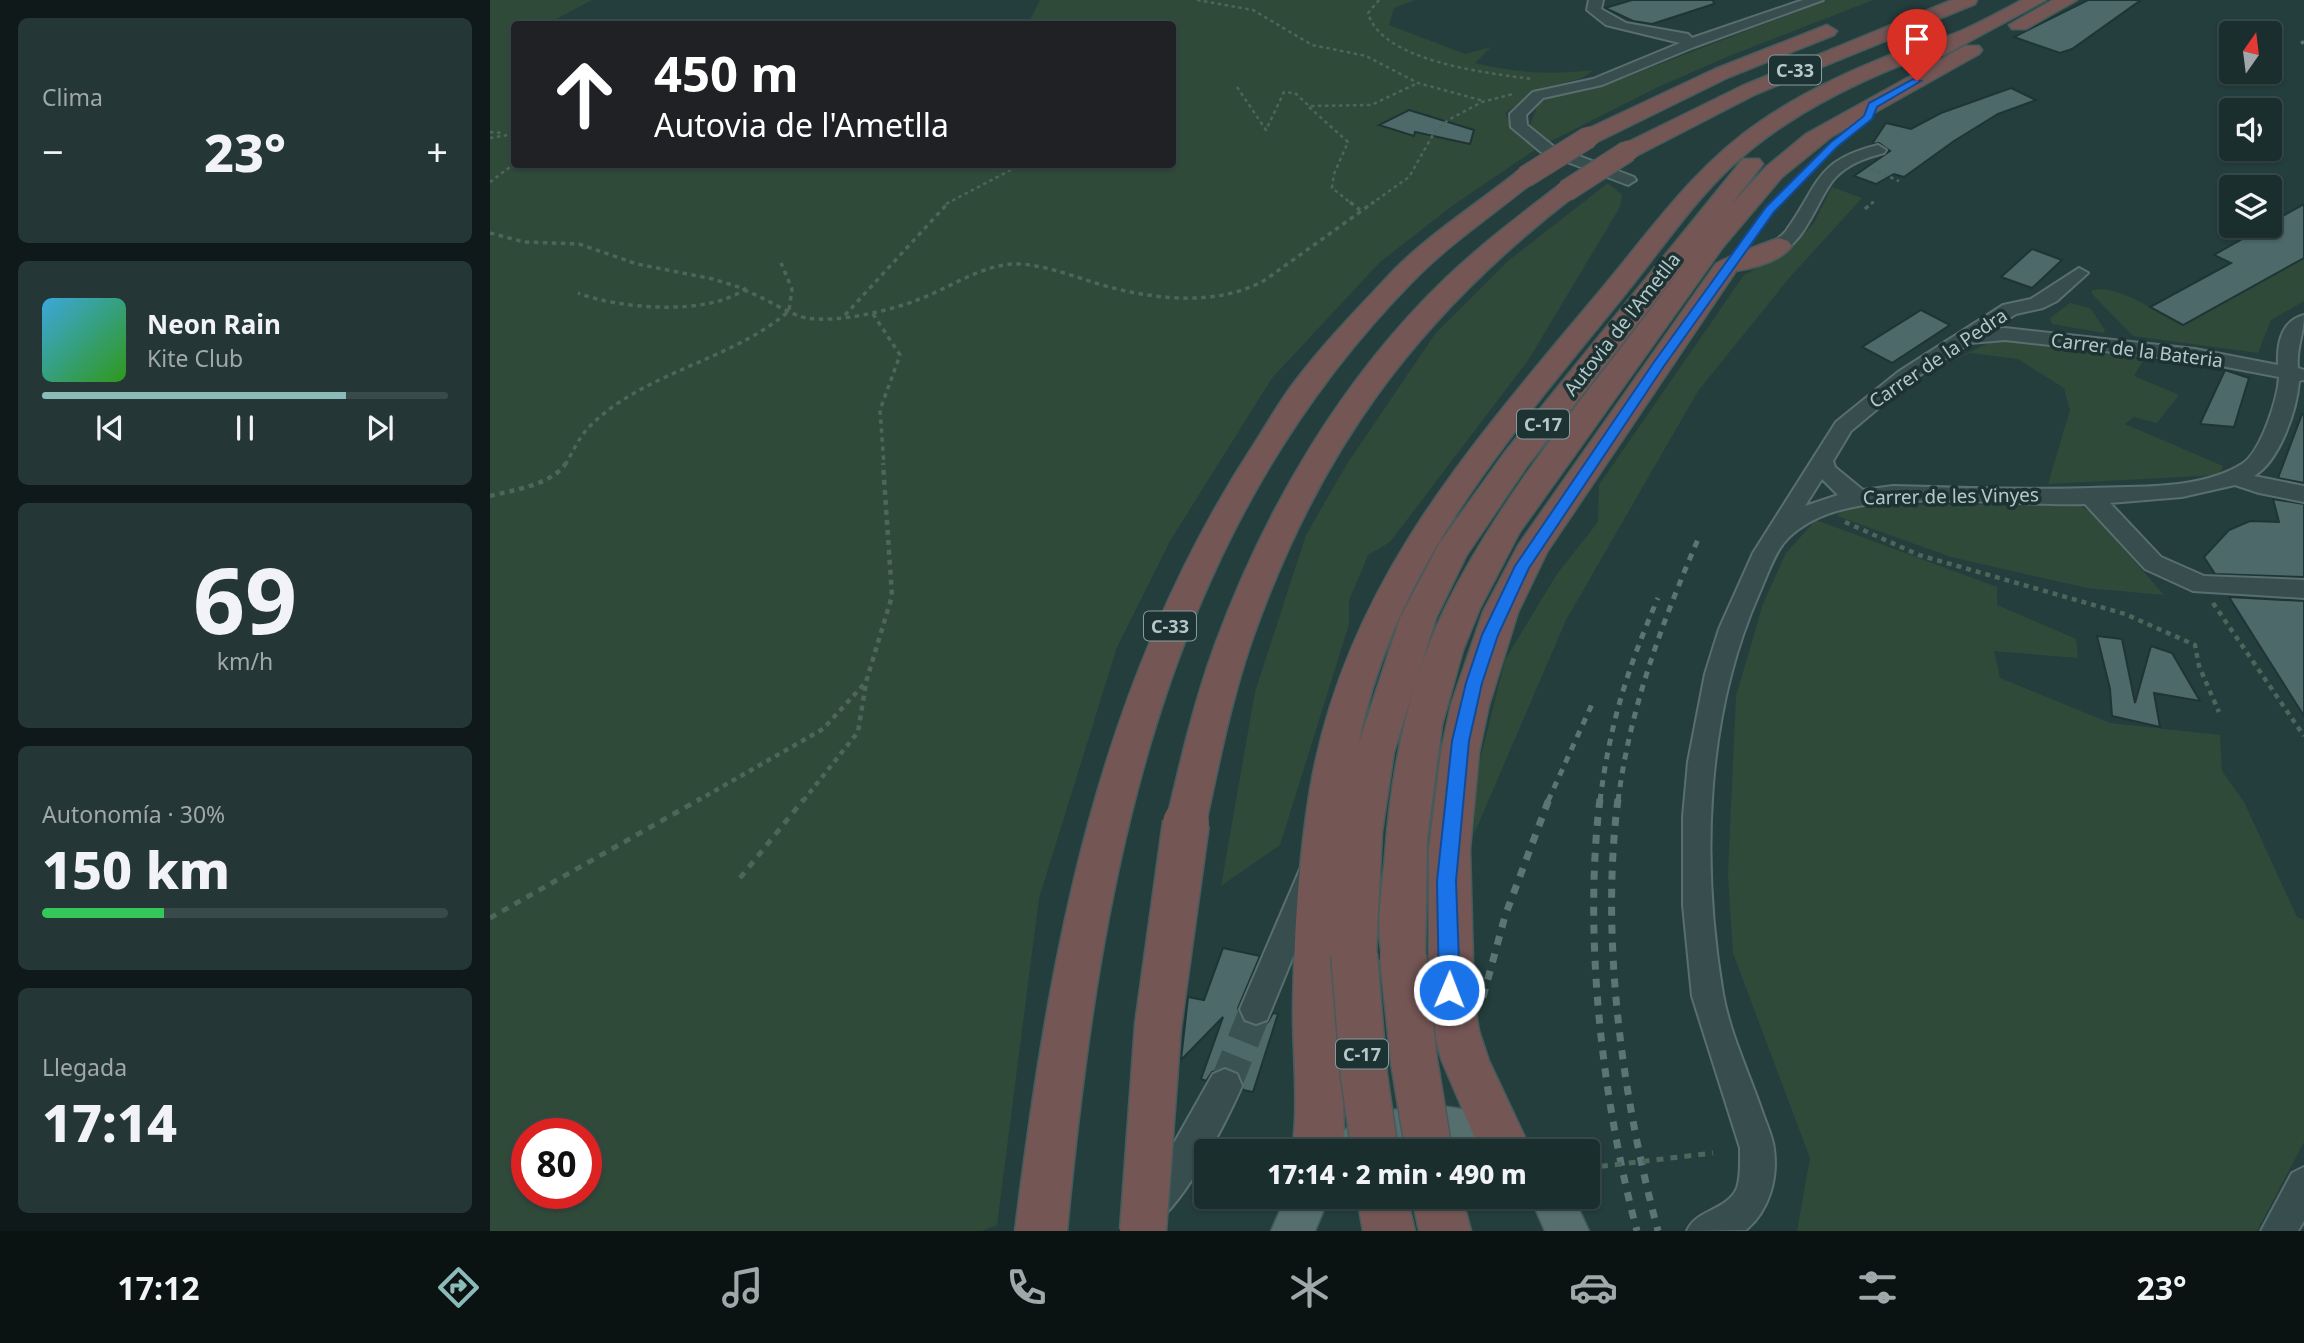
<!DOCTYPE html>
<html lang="es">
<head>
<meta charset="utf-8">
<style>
	:root { --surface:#1b2e2e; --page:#243636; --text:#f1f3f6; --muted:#a0a8aa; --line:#394a4a; --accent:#8bbbb9 }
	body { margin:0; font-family:"Noto Sans",sans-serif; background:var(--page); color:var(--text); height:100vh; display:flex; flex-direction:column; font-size:26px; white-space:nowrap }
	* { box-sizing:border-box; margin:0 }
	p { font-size:23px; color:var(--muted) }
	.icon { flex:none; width:38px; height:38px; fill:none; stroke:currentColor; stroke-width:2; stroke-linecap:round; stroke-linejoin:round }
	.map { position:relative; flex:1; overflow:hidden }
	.drawer { display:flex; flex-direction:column; gap:18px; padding:18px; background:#0f1919; width:490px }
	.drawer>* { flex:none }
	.top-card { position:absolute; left:21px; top:21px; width:665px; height:147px; border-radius:7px; box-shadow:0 2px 5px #0004,0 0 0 2px var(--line); background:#202124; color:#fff; overflow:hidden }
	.needle { width:46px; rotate:14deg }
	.tools { position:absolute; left:1729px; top:21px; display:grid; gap:14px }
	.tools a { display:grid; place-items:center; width:63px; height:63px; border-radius:7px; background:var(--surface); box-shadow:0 2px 5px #0004,0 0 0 2px var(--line); font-size:35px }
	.speed { position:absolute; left:21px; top:1118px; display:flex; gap:14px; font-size:35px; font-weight:700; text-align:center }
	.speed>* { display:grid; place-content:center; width:91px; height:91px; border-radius:50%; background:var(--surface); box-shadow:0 2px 5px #0004,0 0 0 2px var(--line); line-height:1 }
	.speed .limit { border:10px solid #d22; background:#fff; color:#111 }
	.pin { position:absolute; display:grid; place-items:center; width:60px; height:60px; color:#fff; margin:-72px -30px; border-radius:50% 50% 50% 0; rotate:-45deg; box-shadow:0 0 7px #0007 }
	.pin .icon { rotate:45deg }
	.me { position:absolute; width:77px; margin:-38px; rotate:1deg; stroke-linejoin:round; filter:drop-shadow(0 0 5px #0008) }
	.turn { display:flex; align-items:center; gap:24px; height:147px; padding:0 28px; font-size:32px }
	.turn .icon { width:91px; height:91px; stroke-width:2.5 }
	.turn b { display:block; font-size:49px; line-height:60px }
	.big { font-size:52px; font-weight:800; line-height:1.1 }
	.drawer .card { flex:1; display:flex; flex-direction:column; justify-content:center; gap:10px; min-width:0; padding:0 24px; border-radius:10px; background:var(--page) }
	.drawer .dial { align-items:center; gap:0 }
	.dial b { font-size:91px; line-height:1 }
	.song { display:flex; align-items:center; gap:21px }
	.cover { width:84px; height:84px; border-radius:10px; background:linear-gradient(135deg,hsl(200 70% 55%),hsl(110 70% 35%)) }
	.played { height:7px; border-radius:4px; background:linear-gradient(90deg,var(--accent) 75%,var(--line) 75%) }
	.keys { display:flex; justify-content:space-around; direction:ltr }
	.heat { display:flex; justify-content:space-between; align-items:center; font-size:38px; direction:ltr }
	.charge { height:10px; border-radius:5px; background:linear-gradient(90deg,#34c759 30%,var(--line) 0) }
	.trip { position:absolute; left:704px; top:1139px; width:406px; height:70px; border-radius:7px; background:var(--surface); box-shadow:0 2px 5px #0004,0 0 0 2px var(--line); font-weight:800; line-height:70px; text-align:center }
	.tab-bar { display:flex; height:112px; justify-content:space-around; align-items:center; background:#0b1212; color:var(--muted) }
	.tab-bar .icon { width:49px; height:49px }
	.tab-bar .selected { color:var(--accent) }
	.tab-bar b { font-size:32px; color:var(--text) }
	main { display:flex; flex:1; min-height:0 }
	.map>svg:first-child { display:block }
	.green { fill:#304a3a; fill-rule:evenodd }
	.building { fill:#4d6969; stroke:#1f3535; stroke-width:2 }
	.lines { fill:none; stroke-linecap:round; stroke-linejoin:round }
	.minor-tunnel { stroke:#3a5352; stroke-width:32; stroke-dasharray:32 16; stroke-linecap:butt }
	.minor-casing { stroke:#596e6e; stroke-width:4 }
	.major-casing { stroke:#445a5a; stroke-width:3 }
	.highway-casing { stroke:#465b5b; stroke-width:3 }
	.path-far3 { stroke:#4d655a; stroke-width:2.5; stroke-dasharray:3.5 3.5; stroke-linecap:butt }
	.path-far2 { stroke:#4d655a; stroke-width:3.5; stroke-dasharray:4.5 4.5; stroke-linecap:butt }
	.path-far1 { stroke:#4d655a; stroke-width:4.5; stroke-dasharray:5 5; stroke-linecap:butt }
	.path { stroke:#4d655a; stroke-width:5; stroke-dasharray:7 7; stroke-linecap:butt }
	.minor { fill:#384e4e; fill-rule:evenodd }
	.major { fill:#566e6e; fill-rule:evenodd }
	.highway { fill:#745655; fill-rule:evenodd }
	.rail-far2 { stroke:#5a7575; stroke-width:3.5; stroke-dasharray:4.5 4.5; stroke-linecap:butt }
	.rail-far1 { stroke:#5a7575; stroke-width:5; stroke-dasharray:7 7; stroke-linecap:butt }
	.rail { stroke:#5a7575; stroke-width:7; stroke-dasharray:9 9; stroke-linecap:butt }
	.highway-bridge-far1-casing { stroke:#465b5b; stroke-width:23; stroke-linecap:butt }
	.highway-bridge-casing { stroke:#465b5b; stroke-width:49; stroke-linecap:butt }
	.path-bridge { stroke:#4d655a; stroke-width:5; stroke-dasharray:7 7; stroke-linecap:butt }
	.highway-bridge-far1 { stroke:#745655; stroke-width:21 }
	.highway-bridge { stroke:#745655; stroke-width:46 }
	.route { fill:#1a73e8; stroke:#114b97; stroke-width:2 }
	.labels { text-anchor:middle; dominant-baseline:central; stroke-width:7; stroke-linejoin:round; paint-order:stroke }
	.shield { fill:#1d3333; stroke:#879b9c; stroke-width:2 }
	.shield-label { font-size:18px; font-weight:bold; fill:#b4c8c9 }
	.street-label { font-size:19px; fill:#b4c8c9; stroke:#1d3333 }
</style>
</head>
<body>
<main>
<section class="drawer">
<div class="card"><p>Clima</p>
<div class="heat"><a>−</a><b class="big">23°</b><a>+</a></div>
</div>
<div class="card">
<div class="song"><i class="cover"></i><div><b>Neon Rain</b><p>Kite Club</p></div></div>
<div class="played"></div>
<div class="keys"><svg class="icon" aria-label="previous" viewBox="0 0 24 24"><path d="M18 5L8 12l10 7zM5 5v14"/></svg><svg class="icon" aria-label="pause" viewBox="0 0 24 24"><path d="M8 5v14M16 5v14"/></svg><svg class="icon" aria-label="next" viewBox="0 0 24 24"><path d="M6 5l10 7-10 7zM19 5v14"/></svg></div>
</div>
<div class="card dial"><b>69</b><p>km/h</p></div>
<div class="card"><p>Autonomía · 30%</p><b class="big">150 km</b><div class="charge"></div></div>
<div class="card"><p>Llegada</p><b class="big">17:14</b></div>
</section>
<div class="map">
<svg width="1814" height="1231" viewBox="0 0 1814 1231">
	<rect width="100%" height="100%" fill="#243e3d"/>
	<path class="green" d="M0,0h102l-45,24h-33v18l-3,2 3,2v118h658v-140h-144l12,-24h375l-21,8 -5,17 76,29 26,-7 -16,16c41,10 76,12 118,7l-11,8 -44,11 -33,24 13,23 18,13 -84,57 -72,56 -108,116 -102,163 -53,106 -78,251 -42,327 -15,6h-492zM37,1134h59v60h-59z
		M1337,0h46l-144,56 -73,32 -107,54 -20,-14 10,-26 26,-10 59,-14z
		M1118,183l14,12 -2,12 -91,152 -139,183 -22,13 -19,46v23l-69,221 -59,41 34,-194 51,-157 41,-71 88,-130 73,-73z
		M1342,187l30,11 -72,79 -92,114 -132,229 -92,214 3,-62 28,-112 52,-86 41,-52 1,-37 145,-210 42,-23 28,-29z
		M1814,249v52l-33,19 -13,33 -125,-17 -41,-42v-4c26,-5 57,18 80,29z
		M1580,303l20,5 15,22 -1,3 -52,-9 -2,-6z
		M1505,340l150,16 -11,20 45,19 -22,28 -23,-6 -9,7 98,42 -4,9 -171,9 22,-74 -6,-22 -46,-29 -48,-6 -39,17z
		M1586,504l15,8 73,83 -77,-7 -136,-31 -114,-41 9,-11z
		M1326,520l181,67v18l79,34 2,19 -84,-7 6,27 110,45 110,12 2,36 22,31 53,115 7,3v222l-47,89h-460l13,-73 -77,-205 -5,-79 8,-178 27,-92 23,-51z"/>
	<path class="building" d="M1142,0h81l1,4 -62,20 -19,-3 -28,-13z
		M1598,0h53l-69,49 -12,4 -46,-16z
		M1521,88l25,12 -38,14 -44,27 -50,36 -10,-3 -18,10 -22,-8 36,-25 -11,-8 -7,1 14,-21 25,6 30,-16z
		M919,110l65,20 -4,14 -55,-12 -1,4 -35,-11z
		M1814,204v54l-121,67 -33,-18 81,-44 -17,-8z
		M1542,249l30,11 -30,28 -31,-11z
		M1431,310l29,15 -58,38 -30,-16z
		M1735,370l24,8 -15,49 -34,-3z
		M1812,414l2,1v68l-26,-5z
		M1783,499l31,5v73l-89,-3 -11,-17 25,-27 21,-9 29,1z
		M1739,597l75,4v115l-48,-76z
		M1607,636l25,3 13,64 16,-57 21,7 28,48 -46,-8 6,34 -48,-11 -2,-27z
		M733,948l37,8 -22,52 5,13 14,5 11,-4 5,-9 5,1 -25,78 -10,-2 -4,-17 -13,-6 -14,5 -6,9 -5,-2 22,-62 -42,43 7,-63 16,3z"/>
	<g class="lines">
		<path class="minor-tunnel" d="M735,1086l31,-77"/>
		<g class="minor-casing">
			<path id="minor" d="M1099,0h14l-2,9 25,14 62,11 4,4 111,-38h20l-129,47 -92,38 -59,13 -17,17 1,10 26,21 81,31 2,3 -8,5 -87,-33 -30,-25 -1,-13 23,-22 60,-13 87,-36 -74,-18 -19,-15z
				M1388,145l8,5 -2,3c-19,5 -36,11 -49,25 -17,18 -34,79 -62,72l-3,-4c5,-6 11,-9 16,-15 34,-47 28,-70 92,-86z
				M1589,268l9,5 -31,28 -14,7 -27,6 -25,15 14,-1 190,21 83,16c-1,-21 3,-44 26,-50 0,19 -8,33 -6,53l6,2v10l-5,1c-2,28 -19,80 -45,95l50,10v16l-45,-9 -24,-8 -53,12 -72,6 51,54 43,19 100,4v18l-111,-7 -48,-22 -60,-65c-76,3 -200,-17 -267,14 -40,19 -42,37 -59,76 -54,122 -58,269 -36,400 7,40 27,81 40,120 4,11 10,24 11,35 4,30 -5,62 -28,81l-59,1c9,-22 40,-20 50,-43 4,-12 3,-28 3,-40l-48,-152 -9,-91v-88l5,-55 17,-88 14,-45 34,-76 83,-131 62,-50 105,-67 28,-6zM1515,340l190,21 84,16c-1,21 -18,75 -37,87 -42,26 -103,22 -151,24 -66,2 -132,0 -198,-2l-30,4 -28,-23 -2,-6 18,-30 61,-51 58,-37zM1332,479l16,16 -33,11z
				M821,863l10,4 5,9 -59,144 -11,4 -11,-4 -5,-11 61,-142z
				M735,1069l12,5 5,12c-15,34 -61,127 -94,141l-13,-5 -5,-13 5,-13 25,-28 53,-94z
				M1814,1167v54l-6,10h-37l31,-58z"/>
		</g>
		<g class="major-casing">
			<path id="major" d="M938,1105c33,2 89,11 101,47h-62l-39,-6 -36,6h-65c14,-35 67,-44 101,-47z
				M796,1197h43l-14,34h-44z
				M1040,1197h43l16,34h-44z"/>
		</g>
		<g class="highway-casing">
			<path id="highway" d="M1462,0h25l-2,4 -219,90 -120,62 -8,2 -11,-7 3,-5 122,-60z
				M1532,0h24l-100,54c-6,2 -10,0 -15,0 -9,1 -21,8 -30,11 -52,21 -103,47 -147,82 -53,41 -90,100 -132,151 -109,135 -229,269 -263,445l41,-125 39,-74 66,-92 238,-293h16l4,5 -33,42 36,-39 40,-33 159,-88h14l3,4 -3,4 -148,83 -49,40 -59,70 -204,286 -39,75 -17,42 -21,75 -15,115 -2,117 -6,15 -16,6 -16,-6c-14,-33 -5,-80 -2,-116 6,-85 23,-173 61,-250 62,-125 158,-231 239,-343l-158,203 -61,90 -30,62 -42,134 -12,80 -6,123 -6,15 -16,6 -16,-7 6,159 -2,24h-50c7,-47 1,-94 1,-141 1,-74 5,-148 17,-221 35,-208 164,-348 294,-504 49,-59 93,-122 157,-165 41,-28 86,-49 132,-67 23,-9 48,-14 70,-24 20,-9 40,-20 59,-30z
				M1563,0h24l-51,29h-14l-3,-4z
				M1337,25l10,6 -3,4 -105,42 -132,65h-16l-3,-5 3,-5 134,-63z
				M1035,170l8,2 4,5 -4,5c-39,32 -84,62 -120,99 -255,260 -313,602 -346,950h-52c35,-282 82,-548 241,-790 13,-20 25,-42 40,-61 29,-38 64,-74 97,-109 33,-34 86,-69 124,-99z
				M1076,184l8,2 4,5 -4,5c-160,124 -256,256 -323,447 -20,59 -32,120 -45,180l-6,12 -14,5 -14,-5 -6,-12c14,-60 28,-121 49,-178 50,-136 127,-268 232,-368 35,-33 73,-62 111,-91z
				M1289,238l9,3 4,5c-11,15 -38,22 -56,25l-189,281 -29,60 -29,93 -10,47 -9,97 4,151 5,31 10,30 41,87 -2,4h-47l-39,-91 -9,-30 -4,-31v-151l12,-97 10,-47 32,-93 36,-68 196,-279c3,-5 55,-24 64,-27z
				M867,1197h50l8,34h-52z
				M922,1197h50l9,34h-52z"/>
		</g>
		<path class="path-far3" d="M707,0l56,10 59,35 54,11 52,27 66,18
			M889,0l-11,13c14,49 120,60 164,66
			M747,87l29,43 18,-38 11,1 14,13 62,-1 47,-22
			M819,107l39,35 -14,32 -2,14 20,16
			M0,132l13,1
			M0,138l24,-4
			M1381,169l28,12
			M0,182l24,-18
			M456,204l76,-40
			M881,204l38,-27 25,-44 14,-13 34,-18 31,-8
			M1381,204l5,-4"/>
		<path class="path-far2" d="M860,202l10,8
			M1375,209l8,-7
			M0,233l34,9 55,2 58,20 76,15 32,10c-36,27 -126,20 -167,4
			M254,290c18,6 48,26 63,28 30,5 82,-7 110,-18 34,-12 67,-38 105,-36 31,3 58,15 87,23 50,13 110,19 156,-7l109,-78
			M383,314l27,41 -20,55 4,55
			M355,315l104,-113
			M75,465c8,-13 15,-30 26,-40 55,-54 140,-64 198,-114l3,-22 -11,-26"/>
		<path class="path-far1" d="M0,496c23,-6 62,-11 76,-33
			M1355,522l74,33 206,59 70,31 4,21 20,46
			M1723,603l91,133
			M207,801l126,-72 43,-47 26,-86 -9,-133
			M313,801l55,-69 8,-49"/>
		<path class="path" d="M250,878l64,-79
			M0,918l210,-119"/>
		<use href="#minor" class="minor"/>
		<use href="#major" class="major"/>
		<use href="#highway" class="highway"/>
		<path class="rail-far2" d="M1811,43l3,-1"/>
		<path class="rail-far1" d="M1058,801l45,-99
			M1110,801c10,-78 27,-131 58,-203
			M1128,801c12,-94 44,-178 81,-264"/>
		<path class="rail" d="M1110,799c-17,135 2,301 37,432
			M1128,799c-18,138 4,298 40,432
			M993,997l22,-81 44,-117"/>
		<g class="highway-bridge-far1-casing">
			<path id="highway-bridge-far1" d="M1035,177l64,-40
				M1076,191l62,-40"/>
		</g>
		<g class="highway-bridge-casing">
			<path id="highway-bridge" d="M864,955l10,121 11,76
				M913,957l11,104 15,91
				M653,1231l15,-205 28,-203"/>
		</g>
		<path class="path-bridge" d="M1097,1168l126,-15"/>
		<use href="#highway-bridge-far1" class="highway-bridge-far1"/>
		<use href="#highway-bridge" class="highway-bridge"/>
	</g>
	<path class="route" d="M1423,79l8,2 -44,26 -5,12 -35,28 -63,65 -110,154 -135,202 -31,67 -16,48 -13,58 -13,140 4,109 -3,7 -8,3 -7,-3 -3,-7 -2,-109 15,-140 14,-58 16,-48 33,-69 139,-204 112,-155 64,-64 34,-27 5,-13z"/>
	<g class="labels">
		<g class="shield">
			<rect x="1279" y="55.5" width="52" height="29" rx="5"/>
			<rect x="1027" y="409.5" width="52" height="29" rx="5"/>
			<rect x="654" y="611.5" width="52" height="29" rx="5"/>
			<rect x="846" y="1039.5" width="52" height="29" rx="5"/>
		</g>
		<g class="shield-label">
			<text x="1305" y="70">C-33</text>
			<text x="1053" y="424">C-17</text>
			<text x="680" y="626">C-33</text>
			<text x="872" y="1054">C-17</text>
		</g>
		<g class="street-label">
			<text transform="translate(1132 324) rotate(-52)">Autovia de l'Ametlla</text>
			<text transform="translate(1647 350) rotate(7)">Carrer de la Bateria</text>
			<text transform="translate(1448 358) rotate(-34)">Carrer de la Pedra</text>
			<text transform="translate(1461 496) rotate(-1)">Carrer de les Vinyes</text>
		</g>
	</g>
</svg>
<div class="tools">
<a><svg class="needle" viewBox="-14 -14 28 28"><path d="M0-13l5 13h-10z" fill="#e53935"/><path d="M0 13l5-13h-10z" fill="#a0a8aa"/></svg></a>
<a><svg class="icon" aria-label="sound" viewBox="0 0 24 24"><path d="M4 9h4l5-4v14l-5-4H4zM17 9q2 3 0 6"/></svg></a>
<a><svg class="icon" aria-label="layers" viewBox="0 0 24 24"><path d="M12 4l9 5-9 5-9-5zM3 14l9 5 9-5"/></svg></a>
</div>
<div class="speed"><div class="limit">80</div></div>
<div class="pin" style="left:1427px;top:81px;background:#d93025"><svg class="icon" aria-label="arrive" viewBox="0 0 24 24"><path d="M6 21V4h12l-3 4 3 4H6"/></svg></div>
<svg class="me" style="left:959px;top:990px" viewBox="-20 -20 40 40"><circle r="17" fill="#1a73e8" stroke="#fff" stroke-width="3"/><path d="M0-11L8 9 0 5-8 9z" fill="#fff"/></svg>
<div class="trip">17:14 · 2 min · 490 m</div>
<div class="top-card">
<div class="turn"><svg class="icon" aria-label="ahead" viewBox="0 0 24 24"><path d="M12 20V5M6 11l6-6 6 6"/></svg><div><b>450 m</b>Autovia de l'Ametlla</div></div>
</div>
</div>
</main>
<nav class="tab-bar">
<b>17:12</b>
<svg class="icon selected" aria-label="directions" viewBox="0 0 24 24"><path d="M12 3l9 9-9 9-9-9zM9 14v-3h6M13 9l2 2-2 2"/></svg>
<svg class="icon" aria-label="music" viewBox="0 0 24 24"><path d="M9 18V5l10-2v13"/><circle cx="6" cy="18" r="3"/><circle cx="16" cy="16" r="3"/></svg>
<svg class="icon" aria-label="phone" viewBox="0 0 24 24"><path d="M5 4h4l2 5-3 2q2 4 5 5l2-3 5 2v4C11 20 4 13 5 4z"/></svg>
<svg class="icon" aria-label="climate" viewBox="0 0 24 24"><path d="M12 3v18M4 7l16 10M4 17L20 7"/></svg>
<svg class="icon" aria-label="car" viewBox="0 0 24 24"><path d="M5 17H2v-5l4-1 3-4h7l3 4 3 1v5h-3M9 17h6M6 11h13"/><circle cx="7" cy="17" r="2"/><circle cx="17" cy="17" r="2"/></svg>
<svg class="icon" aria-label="filters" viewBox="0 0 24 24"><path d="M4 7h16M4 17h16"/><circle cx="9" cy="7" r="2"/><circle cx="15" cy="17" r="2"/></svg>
<b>23°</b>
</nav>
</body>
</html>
